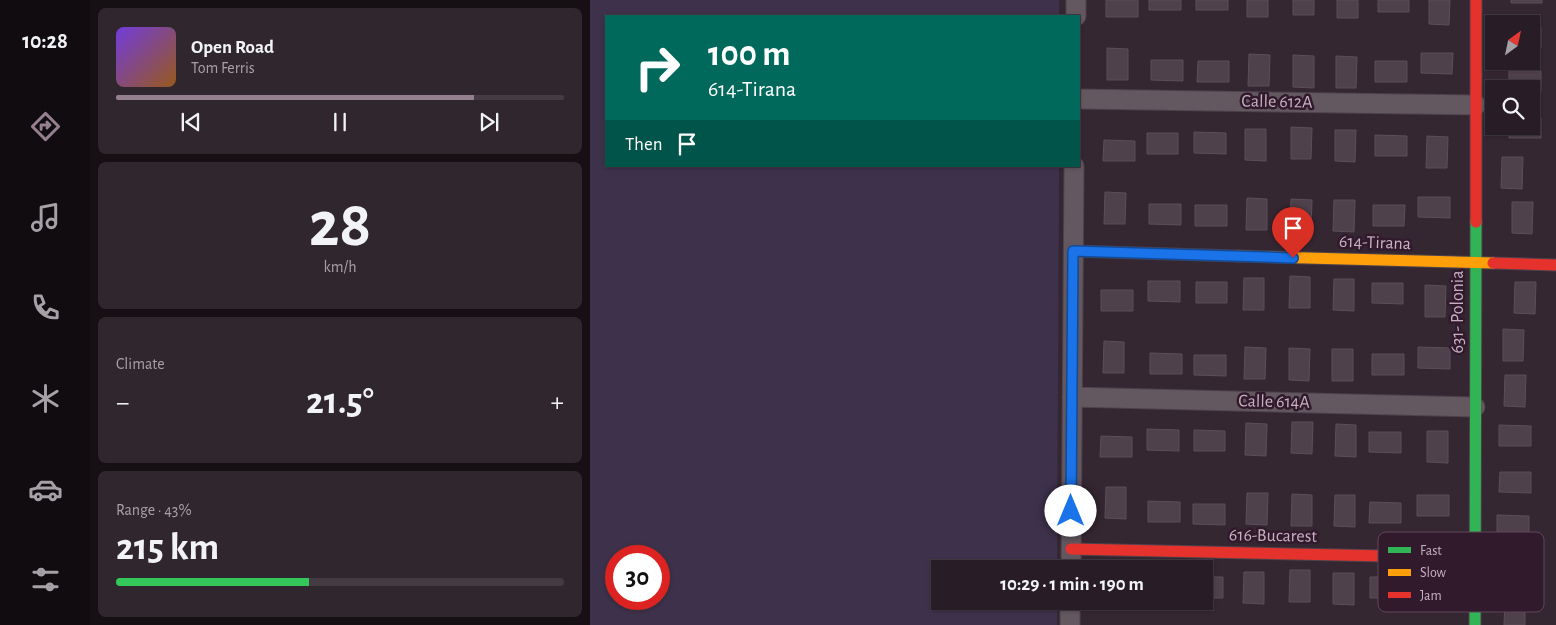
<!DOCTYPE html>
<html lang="en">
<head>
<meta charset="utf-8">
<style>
	:root { --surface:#281d26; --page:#30262e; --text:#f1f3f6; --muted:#a5a2a7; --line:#443b43; --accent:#94808f }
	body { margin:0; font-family:"Alegreya Sans",sans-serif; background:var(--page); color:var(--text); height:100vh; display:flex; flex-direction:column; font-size:19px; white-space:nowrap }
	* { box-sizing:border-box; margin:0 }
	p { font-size:16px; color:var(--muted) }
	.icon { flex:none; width:28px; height:28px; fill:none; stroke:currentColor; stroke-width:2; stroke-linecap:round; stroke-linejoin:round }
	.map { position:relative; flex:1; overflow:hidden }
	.panel { display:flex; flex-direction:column; gap:8px; padding:8px; background:#161015; width:500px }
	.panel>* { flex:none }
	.hud { position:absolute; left:15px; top:15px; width:475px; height:152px; border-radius:0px; box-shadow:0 1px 4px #0004,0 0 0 1px var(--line); background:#00695c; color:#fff; overflow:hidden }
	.needle { width:32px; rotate:33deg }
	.fabs { position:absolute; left:895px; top:15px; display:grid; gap:10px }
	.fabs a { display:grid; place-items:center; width:55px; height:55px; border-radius:0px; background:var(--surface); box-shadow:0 1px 4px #0004,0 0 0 1px var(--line); font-size:25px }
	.speed { position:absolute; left:15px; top:545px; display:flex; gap:10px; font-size:25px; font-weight:700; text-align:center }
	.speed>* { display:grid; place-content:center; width:65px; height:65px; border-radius:50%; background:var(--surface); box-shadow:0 1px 4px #0004,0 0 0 1px var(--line); line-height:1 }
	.speed .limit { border:8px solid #d22; background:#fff; color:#111 }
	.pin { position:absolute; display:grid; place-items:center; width:42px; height:42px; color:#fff; margin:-51px -21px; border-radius:50% 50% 50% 0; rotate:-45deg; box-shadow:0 0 5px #0007 }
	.pin .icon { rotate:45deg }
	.me { position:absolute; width:55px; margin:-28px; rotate:0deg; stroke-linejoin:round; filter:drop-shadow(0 0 4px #0008) }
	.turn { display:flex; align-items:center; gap:18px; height:105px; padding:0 20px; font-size:22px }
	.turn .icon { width:65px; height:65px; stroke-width:2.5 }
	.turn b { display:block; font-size:35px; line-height:42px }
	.then { display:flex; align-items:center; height:48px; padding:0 20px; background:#0003; gap:10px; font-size:19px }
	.big { font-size:38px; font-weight:600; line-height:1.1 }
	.panel .tile { flex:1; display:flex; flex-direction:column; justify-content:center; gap:8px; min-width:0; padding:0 18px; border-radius:8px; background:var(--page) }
	.panel .dial { align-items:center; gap:0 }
	.dial b { font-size:65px; line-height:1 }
	.song { display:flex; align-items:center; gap:15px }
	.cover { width:60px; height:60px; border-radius:8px; background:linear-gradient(135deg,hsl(260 70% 55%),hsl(30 70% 35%)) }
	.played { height:5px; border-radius:2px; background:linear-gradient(90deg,var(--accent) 80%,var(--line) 80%) }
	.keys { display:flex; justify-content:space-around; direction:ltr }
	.heat { display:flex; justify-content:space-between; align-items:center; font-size:28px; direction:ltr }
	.charge { height:8px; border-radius:4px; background:linear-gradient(90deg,#34c759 43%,var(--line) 0) }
	.trip { position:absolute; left:341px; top:560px; width:282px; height:50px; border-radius:0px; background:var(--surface); box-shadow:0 1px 4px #0004,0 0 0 1px var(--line); font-weight:600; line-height:50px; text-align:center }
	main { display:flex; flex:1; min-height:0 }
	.menu { display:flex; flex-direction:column; width:90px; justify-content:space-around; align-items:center; background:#100c0f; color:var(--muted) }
	.menu .icon { width:35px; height:35px }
	.menu .current { color:var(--accent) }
	.menu b { font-size:22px; color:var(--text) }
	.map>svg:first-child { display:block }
	.green { fill:#3e314b; fill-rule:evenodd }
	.building { fill:#4f414c; stroke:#5d4f59 }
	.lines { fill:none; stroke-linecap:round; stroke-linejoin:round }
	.street-casing { stroke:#4c424a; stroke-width:21 }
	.fast-casing { stroke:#4f424b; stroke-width:13 }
	.slow-casing { stroke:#4f424b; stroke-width:13 }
	.jam-casing { stroke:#4f424b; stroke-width:13 }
	.street { stroke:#635760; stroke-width:19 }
	.fast { stroke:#30b455; stroke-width:11 }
	.slow { stroke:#ff9f0a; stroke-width:11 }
	.jam { stroke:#e5322d; stroke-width:11 }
	.route-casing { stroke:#114b97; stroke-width:12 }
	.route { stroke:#1a73e8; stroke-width:9 }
	.labels { text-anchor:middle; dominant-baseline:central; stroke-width:5; stroke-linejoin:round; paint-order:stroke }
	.street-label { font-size:18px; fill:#c7b0c1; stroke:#301a2b }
	.key { fill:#301a2b; stroke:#5d4758; stroke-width:1 }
	.key-label { font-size:14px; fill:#c7b0c1 }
</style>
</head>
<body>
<main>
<nav class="menu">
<b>10:28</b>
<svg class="icon current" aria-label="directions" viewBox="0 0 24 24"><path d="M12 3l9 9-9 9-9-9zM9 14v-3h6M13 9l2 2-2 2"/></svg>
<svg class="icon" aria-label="music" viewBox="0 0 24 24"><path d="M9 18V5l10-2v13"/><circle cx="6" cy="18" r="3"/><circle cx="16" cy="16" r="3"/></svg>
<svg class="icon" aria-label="phone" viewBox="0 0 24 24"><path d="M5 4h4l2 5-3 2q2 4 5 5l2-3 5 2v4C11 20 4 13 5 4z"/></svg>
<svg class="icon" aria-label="climate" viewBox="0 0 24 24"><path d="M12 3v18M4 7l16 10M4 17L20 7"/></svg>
<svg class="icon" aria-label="car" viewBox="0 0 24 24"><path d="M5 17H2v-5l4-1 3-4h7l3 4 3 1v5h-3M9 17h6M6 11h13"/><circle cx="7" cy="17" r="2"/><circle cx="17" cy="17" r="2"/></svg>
<svg class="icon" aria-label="filters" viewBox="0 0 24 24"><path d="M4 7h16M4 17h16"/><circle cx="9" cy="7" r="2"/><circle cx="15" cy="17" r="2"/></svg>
</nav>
<section class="panel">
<div class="tile">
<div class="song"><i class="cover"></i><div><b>Open Road</b><p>Tom Ferris</p></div></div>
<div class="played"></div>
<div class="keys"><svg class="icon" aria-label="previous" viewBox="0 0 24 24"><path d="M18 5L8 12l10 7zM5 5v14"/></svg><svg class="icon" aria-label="pause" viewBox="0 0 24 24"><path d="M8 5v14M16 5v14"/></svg><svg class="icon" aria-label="next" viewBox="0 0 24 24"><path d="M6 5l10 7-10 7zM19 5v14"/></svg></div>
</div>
<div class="tile dial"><b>28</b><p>km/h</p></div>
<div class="tile"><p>Climate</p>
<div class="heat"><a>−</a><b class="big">21.5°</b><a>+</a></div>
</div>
<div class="tile"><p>Range · 43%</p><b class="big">215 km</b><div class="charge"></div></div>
</section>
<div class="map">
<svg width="966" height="625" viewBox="0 0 966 625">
	<rect width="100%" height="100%" fill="#352732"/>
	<path class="green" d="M0,0h469v16h-453v150h453l-2,403h-117v32h117v24h-467zM26,556h43v43h-43z"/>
	<path class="building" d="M516,0h32v17h-32z
		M559,0h32v10h-32z
		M606,0h32v10h-32z
		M657,0h21v17h-21z
		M703,0h21v15h-21z
		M747,0h21v18h-21z
		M788,0h31v12h-31z
		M839,0h21l-1,25 -20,-1z
		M921,0h31v3h-31z
		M941,27h10v21l-10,-1z
		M517,48l21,1v31h-21z
		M831,53h32l-1,21 -31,-1z
		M659,54l21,1 -1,31h-21z
		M703,55l21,1v32l-21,-1z
		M746,56l21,1 -1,31h-20z
		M561,60h32v21l-32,-1z
		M608,61h31v21h-32z
		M785,61h32v21h-32z
		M919,71h32v21h-10v-3h-22z
		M941,117l10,1v20h-32v-12h22z
		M701,127l21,1 -1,31h-20z
		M655,129h21v32l-21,-1z
		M745,130h21l-1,32 -20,-1z
		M604,132l32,1v21l-32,-1z
		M557,133h31v21h-31z
		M785,135l32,1v20h-32z
		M837,136l21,1 -1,31h-21z
		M514,140l31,1v20h-32z
		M912,157h21l-1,32 -21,-1z
		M515,192l21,1 -1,31h-21z
		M828,197h32v21l-32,-1z
		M657,198l20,1v31h-21z
		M701,199l21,1 -1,31h-21z
		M744,200h21l-1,32 -21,-1z
		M922,202h21l-1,32 -20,-1z
		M559,204h32v21l-32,-1z
		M605,205h32v21h-32z
		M783,205h32l-1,21h-31z
		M700,276l20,1v31h-21z
		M654,278h20v32h-21z
		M744,279h20v32l-21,-1z
		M558,281h32v21l-32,-1z
		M606,282h31v21h-31z
		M925,282h21l-1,32 -21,-1z
		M782,283h31v21l-31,-1z
		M835,285l21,1 -1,31h-20z
		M511,290h32v21h-32z
		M913,329l21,1 -1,31h-20z
		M514,341l20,1v31h-21z
		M655,347l21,1 -1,31h-21z
		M828,347l32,1v21l-32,-1z
		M699,348l21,1 -1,32 -20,-1z
		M742,349h21v32h-21z
		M560,353l32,1v20h-32z
		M782,354h32v21h-32z
		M604,355h32v21l-32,-1z
		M915,375h21l-1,32 -21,-1z
		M702,422h21l-1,32 -21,-1z
		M656,423l21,1 -1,32 -21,-1z
		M746,424l20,1v32l-21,-1z
		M909,425l32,1v20h-32z
		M557,429l32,1v21l-32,-1z
		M604,430l31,1v20h-31z
		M837,431h21v32l-21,-1z
		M779,432h32v21l-32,-1z
		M511,436l31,1v20h-32z
		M910,472h31v21l-32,-1z
		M516,487h20v32l-21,-1z
		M657,493h21l-1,32 -21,-1z
		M702,494l20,1v31h-21z
		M745,495h20v32l-21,-1z
		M827,495h32v21h-32z
		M558,501l32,1v20h-32z
		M780,502l31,1v20h-32z
		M603,504h32v21l-32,-1z
		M907,515l32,1v20h-32z
		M700,570h20v32h-21z
		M654,572h20v32l-21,-1z
		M743,573h21v32l-21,-1z
		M615,577h18v21h-18z
		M780,577h32v21h-32z
		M915,600h20v25h-21z
		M510,601h32v4h-32z"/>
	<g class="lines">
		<g class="street-casing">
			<path id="street" d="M486,16v-16
				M489,99l397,6
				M482,397l403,10
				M481,569l3,-403
				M480,625v-24"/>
		</g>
		<g class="fast-casing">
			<path id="fast" d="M797,556l88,2
				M885,625l1,-403"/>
		</g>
		<g class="slow-casing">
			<path id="slow" d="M647,256l256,7"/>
		</g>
		<g class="jam-casing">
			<path id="jam" d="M886,222v-222
				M483,251l164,5
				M903,263l63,2
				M481,549l316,7"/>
		</g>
		<use href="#street" class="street"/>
		<use href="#fast" class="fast"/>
		<use href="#slow" class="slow"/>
		<use href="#jam" class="jam"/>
	</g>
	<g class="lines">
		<g class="route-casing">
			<path id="route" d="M481,511l2,-260 220,7"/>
		</g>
		<use href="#route" class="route"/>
	</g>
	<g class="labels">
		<g class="street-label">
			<text transform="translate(687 102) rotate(1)">Calle 612A</text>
			<text transform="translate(785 243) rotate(2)">614-Tirana</text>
			<text transform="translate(868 312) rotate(-90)">631- Polonia</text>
			<text transform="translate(684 402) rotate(1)">Calle 614A</text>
			<text transform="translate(683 536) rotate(1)">616-Bucarest</text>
		</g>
	</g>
	<rect x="788" y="532" width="166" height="80" rx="8" class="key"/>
	<rect x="798" y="547" width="23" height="6" fill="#30b455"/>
	<rect x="798" y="569" width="23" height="7" fill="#ff9f0a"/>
	<rect x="798" y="592" width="23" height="6" fill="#e5322d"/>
	<g class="key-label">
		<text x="830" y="555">Fast</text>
		<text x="830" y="577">Slow</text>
		<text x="830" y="600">Jam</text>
	</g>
</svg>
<div class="fabs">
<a><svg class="needle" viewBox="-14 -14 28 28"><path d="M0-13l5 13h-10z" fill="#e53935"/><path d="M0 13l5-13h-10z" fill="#a5a2a7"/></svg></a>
<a><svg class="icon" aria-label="search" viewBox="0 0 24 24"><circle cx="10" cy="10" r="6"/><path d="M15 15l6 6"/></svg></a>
</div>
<div class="speed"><div class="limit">30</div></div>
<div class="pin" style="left:703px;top:258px;background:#d93025"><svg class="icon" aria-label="arrive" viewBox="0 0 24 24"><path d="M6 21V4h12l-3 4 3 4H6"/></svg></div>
<svg class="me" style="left:481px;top:511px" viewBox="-20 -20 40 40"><circle r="19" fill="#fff"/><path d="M0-13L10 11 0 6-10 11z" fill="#1a73e8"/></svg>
<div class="trip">10:29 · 1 min · 190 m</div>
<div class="hud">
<div class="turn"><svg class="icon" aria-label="right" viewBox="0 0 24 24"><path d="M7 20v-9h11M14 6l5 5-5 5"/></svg><div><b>100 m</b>614-Tirana</div></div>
<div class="then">Then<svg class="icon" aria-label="arrive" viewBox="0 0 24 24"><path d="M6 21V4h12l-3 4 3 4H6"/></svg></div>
</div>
</div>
</main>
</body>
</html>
